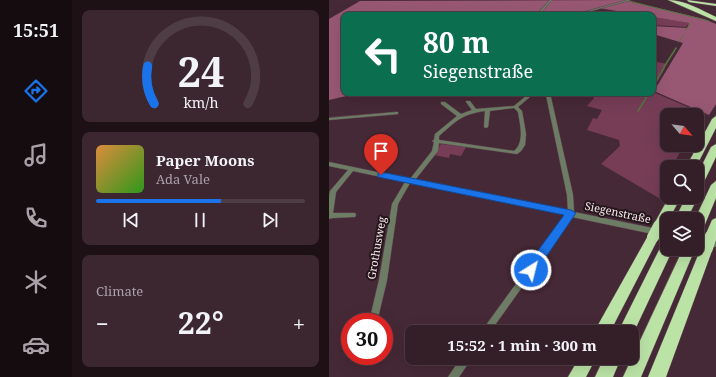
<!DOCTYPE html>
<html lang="en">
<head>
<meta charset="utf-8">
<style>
	:root { --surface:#341f28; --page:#3c2730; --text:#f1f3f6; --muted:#a9a2a8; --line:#4e3d45; --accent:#1a73e8 }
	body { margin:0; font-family:"Noto Serif",serif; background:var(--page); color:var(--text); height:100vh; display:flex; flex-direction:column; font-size:15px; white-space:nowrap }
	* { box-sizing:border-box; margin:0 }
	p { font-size:13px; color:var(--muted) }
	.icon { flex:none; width:22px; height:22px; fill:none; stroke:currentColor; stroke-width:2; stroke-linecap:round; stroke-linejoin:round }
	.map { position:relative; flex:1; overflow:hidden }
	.drawer { display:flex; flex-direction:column; gap:10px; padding:10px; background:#1d1116; width:257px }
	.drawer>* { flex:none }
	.banner { position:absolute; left:12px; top:12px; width:315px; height:84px; border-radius:8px; box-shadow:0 4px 16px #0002,0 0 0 1px var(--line); background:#0b6e4f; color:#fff; overflow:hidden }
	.needle { width:26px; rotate:118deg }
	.tools { position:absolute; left:331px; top:108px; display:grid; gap:8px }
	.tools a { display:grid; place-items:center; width:44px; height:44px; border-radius:8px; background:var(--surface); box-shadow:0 4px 16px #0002,0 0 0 1px var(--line); font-size:20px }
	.speed { position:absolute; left:12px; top:313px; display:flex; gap:8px; font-size:20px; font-weight:700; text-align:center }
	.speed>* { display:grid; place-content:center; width:52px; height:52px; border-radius:50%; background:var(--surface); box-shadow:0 4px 16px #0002,0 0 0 1px var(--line); line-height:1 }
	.speed .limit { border:6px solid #d22; background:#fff; color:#111 }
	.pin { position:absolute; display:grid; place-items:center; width:34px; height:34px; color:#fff; margin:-41px -17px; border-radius:50% 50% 50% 0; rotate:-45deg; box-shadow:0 0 4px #0007 }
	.pin .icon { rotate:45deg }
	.me { position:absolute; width:44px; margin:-22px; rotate:36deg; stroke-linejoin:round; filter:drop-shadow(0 0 3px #0008) }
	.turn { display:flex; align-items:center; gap:14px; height:84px; padding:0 16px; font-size:18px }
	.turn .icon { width:52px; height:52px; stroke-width:2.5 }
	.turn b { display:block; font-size:28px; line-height:34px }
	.big { font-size:30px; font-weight:700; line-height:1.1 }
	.drawer .widget { flex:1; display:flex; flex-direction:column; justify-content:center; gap:6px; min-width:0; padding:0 14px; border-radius:8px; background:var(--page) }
	.drawer .dial { align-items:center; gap:0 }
	.dial svg { height:104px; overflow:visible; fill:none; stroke:var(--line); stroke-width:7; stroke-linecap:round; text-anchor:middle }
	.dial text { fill:var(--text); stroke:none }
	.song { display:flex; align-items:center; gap:12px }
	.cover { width:48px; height:48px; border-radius:6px; background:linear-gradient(135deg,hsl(30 70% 55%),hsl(110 70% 35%)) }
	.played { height:4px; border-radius:2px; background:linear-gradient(90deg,var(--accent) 60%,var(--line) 60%) }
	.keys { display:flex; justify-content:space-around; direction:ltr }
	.heat { display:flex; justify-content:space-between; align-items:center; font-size:22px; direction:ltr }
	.trip { position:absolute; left:76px; top:325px; width:234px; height:40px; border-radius:8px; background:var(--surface); box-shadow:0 4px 16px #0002,0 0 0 1px var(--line); font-weight:700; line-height:40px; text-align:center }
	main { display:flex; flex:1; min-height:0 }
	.dock { display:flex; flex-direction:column; width:72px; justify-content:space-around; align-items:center; background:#150c10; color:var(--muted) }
	.dock .icon { width:28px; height:28px }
	.dock .current { color:var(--accent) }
	.dock b { font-size:18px; color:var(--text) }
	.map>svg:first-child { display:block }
	.green { fill:#773d57 }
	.forest { fill:#985874 }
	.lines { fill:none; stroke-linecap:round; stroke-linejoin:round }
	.stream-far1 { stroke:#53763f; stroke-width:1 }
	.stream { stroke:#53763f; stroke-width:1.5 }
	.street-casing { stroke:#634854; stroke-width:1 }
	.highway-casing { stroke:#634854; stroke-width:1 }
	.street { fill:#6d7d65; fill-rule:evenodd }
	.highway { fill:#bbe3a6; fill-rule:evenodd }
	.highway-bridge-casing { stroke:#634854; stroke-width:12; stroke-linecap:butt }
	.highway-bridge { stroke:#bbe3a6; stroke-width:12 }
	.route { fill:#1a73e8; stroke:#114b97 }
	.labels { text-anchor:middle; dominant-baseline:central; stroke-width:4; stroke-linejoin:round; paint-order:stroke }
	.street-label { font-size:11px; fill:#fbe8ef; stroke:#24171c }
</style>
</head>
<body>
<main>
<nav class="dock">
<b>15:51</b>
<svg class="icon current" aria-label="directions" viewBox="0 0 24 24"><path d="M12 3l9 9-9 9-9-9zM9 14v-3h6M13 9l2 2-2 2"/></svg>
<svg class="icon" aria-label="music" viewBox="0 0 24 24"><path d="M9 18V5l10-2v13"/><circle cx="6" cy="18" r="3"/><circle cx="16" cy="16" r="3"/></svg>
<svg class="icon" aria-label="phone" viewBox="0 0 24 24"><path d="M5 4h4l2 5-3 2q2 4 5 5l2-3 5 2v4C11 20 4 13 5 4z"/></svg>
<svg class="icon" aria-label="climate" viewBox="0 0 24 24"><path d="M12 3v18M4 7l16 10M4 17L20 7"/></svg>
<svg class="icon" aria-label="car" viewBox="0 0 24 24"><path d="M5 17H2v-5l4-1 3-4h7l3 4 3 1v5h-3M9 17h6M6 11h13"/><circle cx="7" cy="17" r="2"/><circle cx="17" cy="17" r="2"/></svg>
</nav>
<section class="drawer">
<div class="widget dial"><svg viewBox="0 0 100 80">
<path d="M14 69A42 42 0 1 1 86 69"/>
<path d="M14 69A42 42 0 0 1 9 40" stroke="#1a73e8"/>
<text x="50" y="56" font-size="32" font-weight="700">24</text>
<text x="50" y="72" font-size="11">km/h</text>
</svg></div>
<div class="widget">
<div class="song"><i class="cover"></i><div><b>Paper Moons</b><p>Ada Vale</p></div></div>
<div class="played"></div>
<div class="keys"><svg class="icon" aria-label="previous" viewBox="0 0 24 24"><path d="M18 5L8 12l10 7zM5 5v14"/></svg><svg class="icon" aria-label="pause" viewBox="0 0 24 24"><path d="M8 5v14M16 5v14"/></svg><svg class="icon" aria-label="next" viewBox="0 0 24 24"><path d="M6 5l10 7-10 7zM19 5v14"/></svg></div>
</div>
<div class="widget"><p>Climate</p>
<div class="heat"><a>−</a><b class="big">22°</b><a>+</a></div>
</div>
</section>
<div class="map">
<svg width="387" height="377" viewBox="0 0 387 377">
	<rect width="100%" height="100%" fill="#462936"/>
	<path class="green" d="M324,17l36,6 -3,4 -33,-2z
		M324,61l14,3 -14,26z
		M324,92l51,22 -7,11v-10h-30v30h17l-12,22h-5v22l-3,12 -63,-37 19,-18 -1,-6 -32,-10 6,-12 4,1 5,-9 -15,-4 7,-8 -2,-5z
		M112,144l25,3 -5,9 -11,-2 -1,4 -15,-3z"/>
	<path class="forest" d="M301,0l-2,1 76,18 12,5v80l-7,11 -55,-24 29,-48 -30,-9v-8l34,2 2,-5 -36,-6v-2h-11l-44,-7 -25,7h-229v78h45l-34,1 -26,6v-81l31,-18z"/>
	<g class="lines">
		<path class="stream-far1" d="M300,1l80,20
			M357,30l5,-7
			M350,42l5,-7"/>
		<path class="stream" d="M335,67l12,-19
			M324,86l11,-18
			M309,111l11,-18"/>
		<g class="street-casing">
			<path id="street" d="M221,0h2l-13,15h-3z
				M298,0h4l-54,15h-4z
				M178,93h43l23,102 1,17 93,19v6l-95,-20 -82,115h-9l85,-117 -156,-32 -12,21 -11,76 -10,42h-8l10,-42 13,-76 13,-22 -52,-11 -17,21 -3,21h22l1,2 -1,2h-2l-21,1 -3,1v-22l1,-6 18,-21 -19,-4v-4l81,17 22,-28 2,-9 -2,-1 2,-1 1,-6 22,-18 -16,-12v-2h4l16,12 11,-4 -6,-8v-1h4l6,8 38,-3 12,-10 -18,-1 -2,-1zM217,95l21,100 1,16 -153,-31 23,-29 1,-8 78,11 4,-3 4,-6 1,-11 -4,-23 -4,-4 13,-11zM185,108l4,4c2,12 7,30 -4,39l-75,-11v-4c17,-15 23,-22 46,-25l-1,16 2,1 2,-1 2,-16z
				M67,112h2v2l-69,6v-2z
				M368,237l19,4v6l-19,-4z
				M32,356h8l-1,4 -3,2 -3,-2z
				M132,358h11l-13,19h-11l2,-3z"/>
		</g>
		<g class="highway-casing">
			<path id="highway" d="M339,0c17,0 33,10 48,17v4z
				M358,0l29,4v2l-27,-4z
				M387,116v12l-20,39h-10l26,-48z
				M387,144v13l-14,29 -5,4v-15l14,-28z
				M387,181v17l-13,31 -2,3 -4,2v-15h-2l16,-34z
				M368,196l1,1 -11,22h-12l11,-22z
				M340,197h12l-12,22h-2l-4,10h-8l-2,-3z
				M387,218v20l-5,3 -4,-2 -2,-3 7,-16z
				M324,232l4,2 2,3 -49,95h-16l55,-98z
				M338,243v6h6l-41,87v-4h-14l44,-88z
				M378,243l5,1 1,4 -47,129h-18l53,-129 1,-4z
				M354,249h12l-54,128h-18z
				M250,358h17l-10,19h-18z
				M275,358h17l-8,19h-18z"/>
		</g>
		<use href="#street" class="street"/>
		<use href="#highway" class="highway"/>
		<g class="highway-bridge-casing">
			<path id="highway-bridge" d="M324,237l6,-11
				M378,248l4,-12"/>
		</g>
		<use href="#highway-bridge" class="highway-bridge"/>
	</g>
	<path class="route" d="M52,172l190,38 5,3 -41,60 -4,2 -5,-2 -1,-3 1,-3 38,-52 -186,-38v-4z"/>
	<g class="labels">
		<g class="street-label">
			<text transform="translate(289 212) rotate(12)">Siegenstraße</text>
			<text transform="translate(47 248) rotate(-80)">Grothusweg</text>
		</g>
	</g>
</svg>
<div class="tools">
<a><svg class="needle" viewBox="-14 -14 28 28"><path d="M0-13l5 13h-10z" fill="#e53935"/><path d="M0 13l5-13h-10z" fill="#a9a2a8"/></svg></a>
<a><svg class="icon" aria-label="search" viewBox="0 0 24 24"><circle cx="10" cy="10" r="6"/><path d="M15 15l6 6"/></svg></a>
<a><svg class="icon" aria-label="layers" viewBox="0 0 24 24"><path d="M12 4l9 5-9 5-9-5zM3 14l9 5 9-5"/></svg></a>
</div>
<div class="speed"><div class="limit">30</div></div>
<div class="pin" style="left:52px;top:175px;background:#d93025"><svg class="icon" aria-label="arrive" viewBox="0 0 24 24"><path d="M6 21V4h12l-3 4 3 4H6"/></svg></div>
<svg class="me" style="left:202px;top:270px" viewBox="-20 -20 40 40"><circle r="17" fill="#1a73e8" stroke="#fff" stroke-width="3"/><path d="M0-11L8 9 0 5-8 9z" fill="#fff"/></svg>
<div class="trip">15:52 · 1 min · 300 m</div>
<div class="banner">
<div class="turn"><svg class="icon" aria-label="left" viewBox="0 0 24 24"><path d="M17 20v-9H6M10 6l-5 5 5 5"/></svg><div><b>80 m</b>Siegenstraße</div></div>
</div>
</div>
</main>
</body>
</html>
